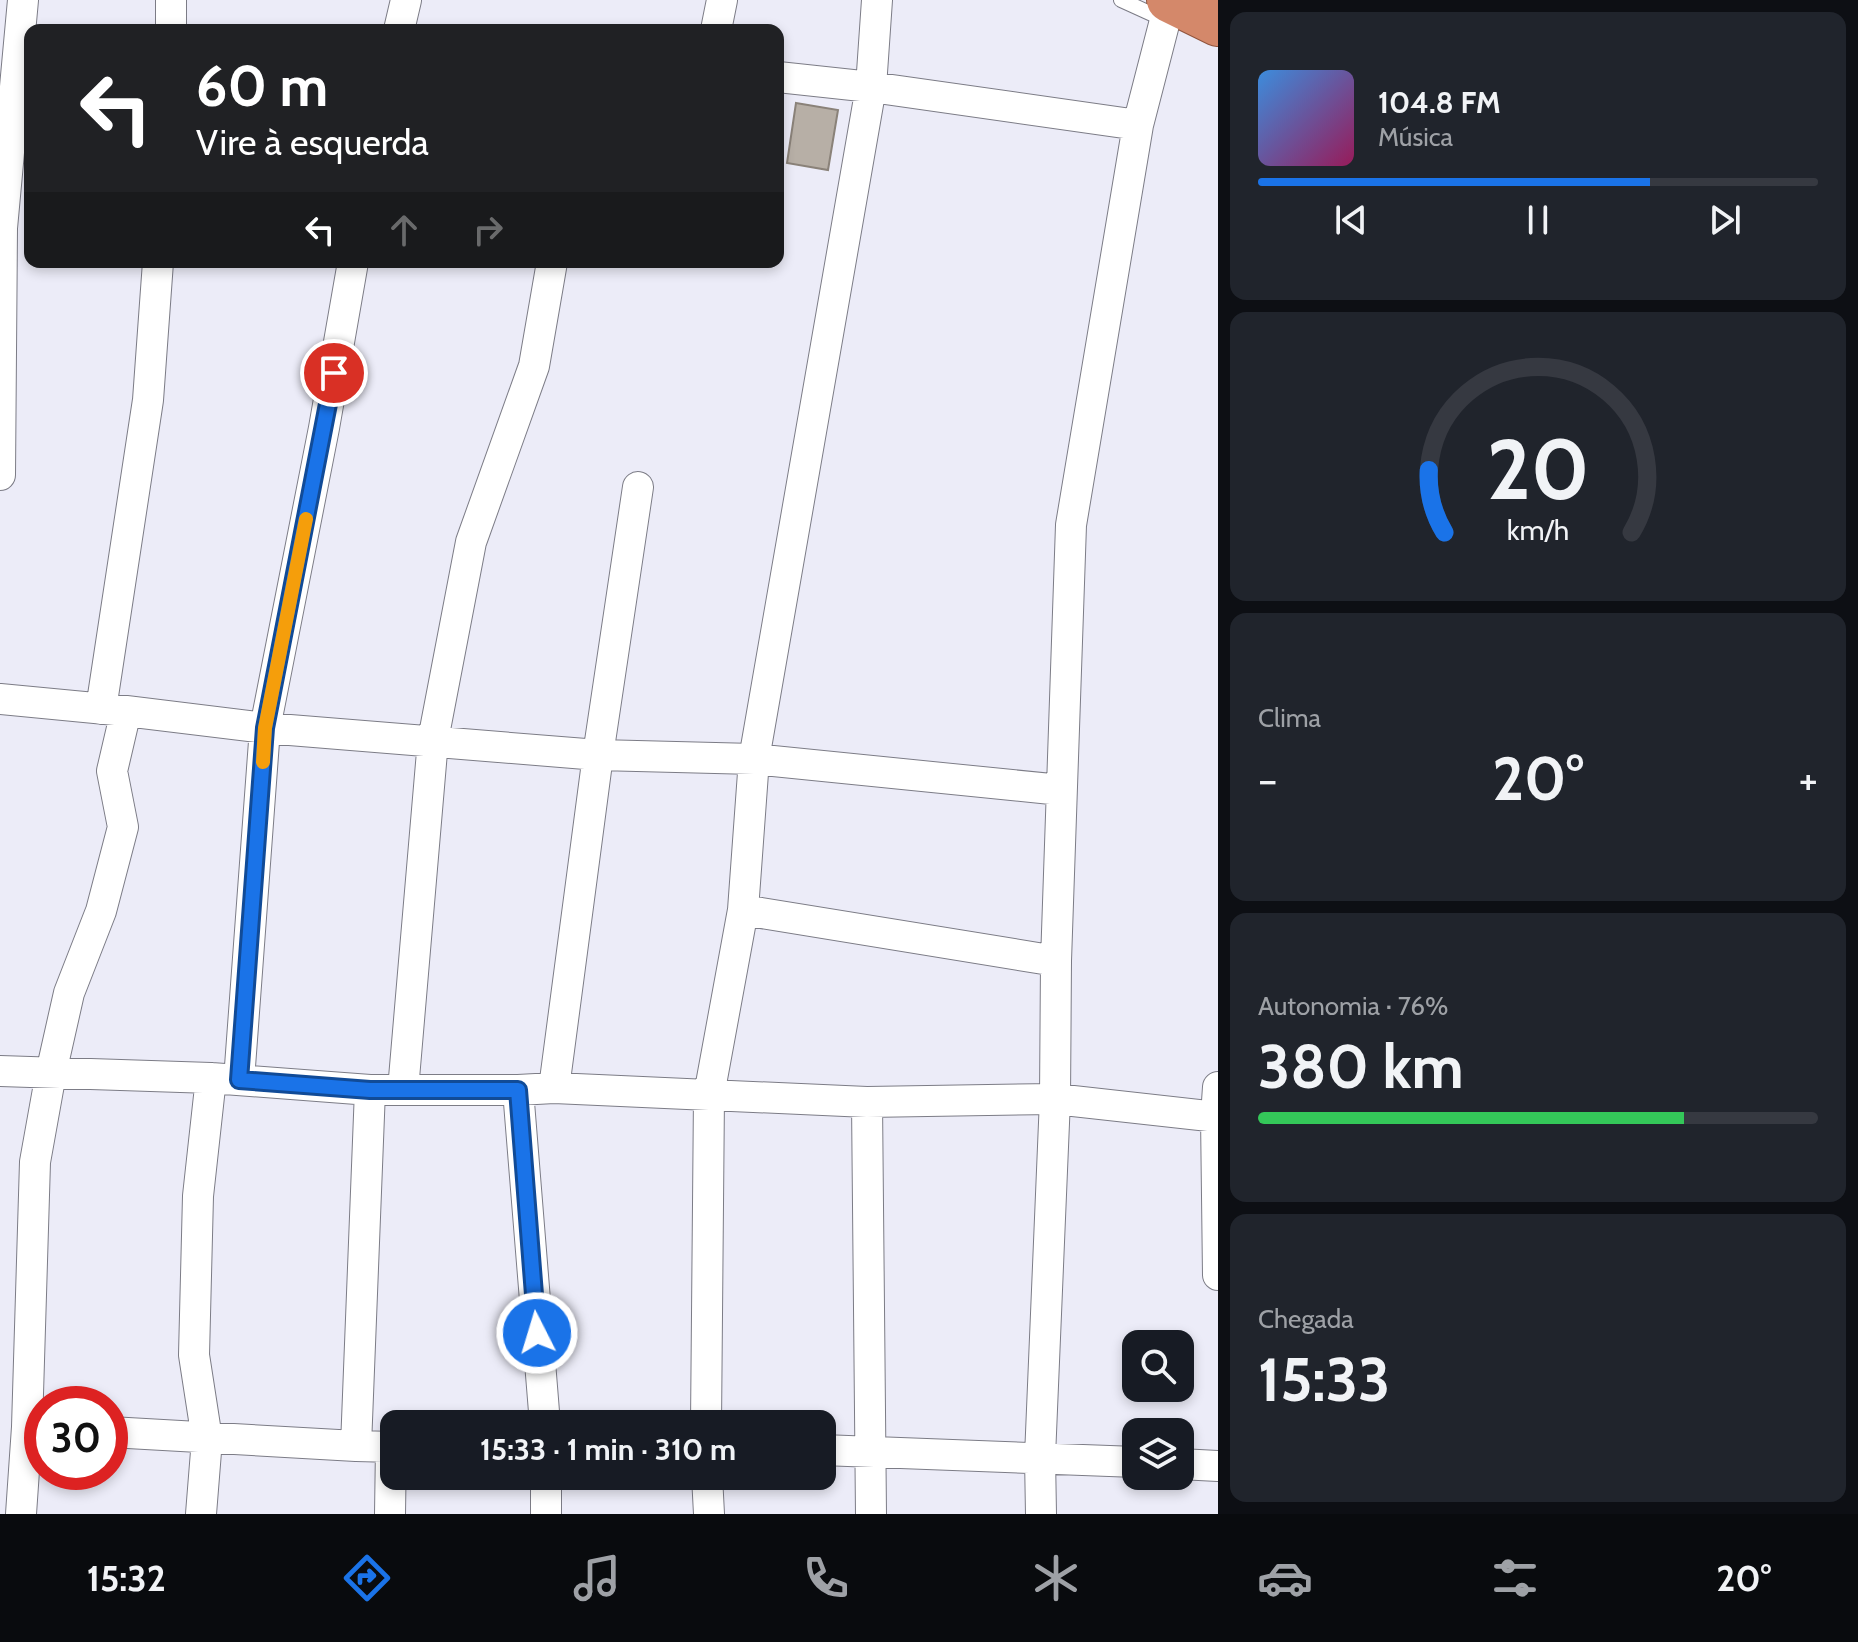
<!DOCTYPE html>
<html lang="pt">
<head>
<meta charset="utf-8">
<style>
	:root { --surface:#171b24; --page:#20242c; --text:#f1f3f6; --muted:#9ea1a6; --line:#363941; --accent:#1a73e8 }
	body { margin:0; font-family:Cabin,sans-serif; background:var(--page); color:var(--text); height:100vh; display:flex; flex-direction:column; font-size:30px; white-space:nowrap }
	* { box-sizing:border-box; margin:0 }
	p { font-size:26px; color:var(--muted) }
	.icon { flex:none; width:44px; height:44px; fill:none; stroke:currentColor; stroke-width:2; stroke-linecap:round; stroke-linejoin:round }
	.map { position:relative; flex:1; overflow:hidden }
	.side { display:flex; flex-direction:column; gap:12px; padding:12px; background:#0d0f14; width:640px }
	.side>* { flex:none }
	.hud { position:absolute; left:24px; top:24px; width:760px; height:244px; border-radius:16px; box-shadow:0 4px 12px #0003; background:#202124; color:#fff; overflow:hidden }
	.tools { position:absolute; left:1122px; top:1330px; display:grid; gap:16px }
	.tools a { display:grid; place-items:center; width:72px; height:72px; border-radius:16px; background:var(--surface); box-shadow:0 4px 12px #0003; font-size:40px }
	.speed { position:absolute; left:24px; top:1386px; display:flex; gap:16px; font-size:40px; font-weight:700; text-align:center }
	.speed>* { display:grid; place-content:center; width:104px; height:104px; border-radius:50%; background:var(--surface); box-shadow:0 4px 12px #0003; line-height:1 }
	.speed .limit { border:12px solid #d22; background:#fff; color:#111 }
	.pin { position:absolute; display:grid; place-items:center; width:68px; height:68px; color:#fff; margin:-34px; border:4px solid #fff; border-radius:50%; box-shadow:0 2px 8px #0007 }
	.me { position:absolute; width:88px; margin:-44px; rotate:355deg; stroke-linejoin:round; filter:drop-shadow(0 0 6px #0008) }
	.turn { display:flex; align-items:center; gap:28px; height:168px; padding:0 40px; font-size:36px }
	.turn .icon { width:104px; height:104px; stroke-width:2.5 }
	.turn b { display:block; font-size:56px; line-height:68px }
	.lanes { display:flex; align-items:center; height:76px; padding:0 40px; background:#0003; justify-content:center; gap:40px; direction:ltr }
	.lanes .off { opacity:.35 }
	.big { font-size:60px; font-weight:800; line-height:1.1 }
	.side .card { flex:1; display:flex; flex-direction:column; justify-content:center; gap:12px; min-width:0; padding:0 28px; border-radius:16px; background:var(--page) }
	.side .dial { align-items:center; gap:0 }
	.dial svg { height:208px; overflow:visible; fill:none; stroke:var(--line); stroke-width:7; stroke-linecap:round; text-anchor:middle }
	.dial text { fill:var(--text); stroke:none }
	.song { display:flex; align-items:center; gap:24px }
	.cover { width:96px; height:96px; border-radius:12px; background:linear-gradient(135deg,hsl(210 70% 55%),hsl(330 70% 35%)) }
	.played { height:8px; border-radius:4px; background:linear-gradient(90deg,var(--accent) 70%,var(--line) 70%) }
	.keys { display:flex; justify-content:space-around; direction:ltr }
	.heat { display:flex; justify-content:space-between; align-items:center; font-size:44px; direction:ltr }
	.charge { height:12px; border-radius:6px; background:linear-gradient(90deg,#34c759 76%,var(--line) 0) }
	.trip { position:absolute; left:380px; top:1410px; width:456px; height:80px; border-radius:16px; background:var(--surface); box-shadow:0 4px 12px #0003; font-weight:800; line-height:80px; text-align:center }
	.menu { display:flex; height:128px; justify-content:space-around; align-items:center; background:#090b0e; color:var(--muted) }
	.menu .icon { width:56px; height:56px }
	.menu .current { color:var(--accent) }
	.menu b { font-size:36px; color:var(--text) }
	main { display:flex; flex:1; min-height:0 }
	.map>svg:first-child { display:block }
	.building { fill:#b7afa6; stroke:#8a8279; stroke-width:2 }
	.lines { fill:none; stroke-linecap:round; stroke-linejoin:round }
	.service-casing { stroke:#7c7c86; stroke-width:16 }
	.minor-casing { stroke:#7c7c86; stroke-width:32 }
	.trunk-casing { stroke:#91543d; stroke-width:46 }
	.service { stroke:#fff; stroke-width:14 }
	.minor { stroke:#fff; stroke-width:30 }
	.trunk { stroke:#d4886a; stroke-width:44 }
	.route-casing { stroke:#114b97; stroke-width:20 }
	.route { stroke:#1a73e8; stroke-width:14 }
	.slow { stroke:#f59e0b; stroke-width:14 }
</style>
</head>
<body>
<main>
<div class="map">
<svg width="1218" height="1514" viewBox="0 0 1218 1514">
	<rect width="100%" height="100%" fill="#ececf8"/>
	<path class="building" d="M796,103l42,7 -10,60 -41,-7z"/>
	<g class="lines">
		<g class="service-casing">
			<path id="service" d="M1121,0l44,20"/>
		</g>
		<g class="minor-casing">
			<path id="minor" d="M171,30v-30
				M399,30l7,-30
				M716,30l6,-30
				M778,77l93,10 267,38
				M0,475l2,-247 21,-228
				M0,699l126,12 139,17 333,27 156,4 307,31
				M101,709l47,-309 10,-138
				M743,910l313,51
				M0,1071l211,7 159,12h148l36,-2 313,14 188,-3 163,18
				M239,1080l26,-352 59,-300 29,-166
				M1218,1087l-2,29 2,159
				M554,1088l44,-333 40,-268
				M403,1090l30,-350 38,-198 63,-176 18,-104
				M518,1090l27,334
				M867,1102l4,412
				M706,1424l3,-329 34,-185 11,-151 117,-672 6,-87
				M110,1432l246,14 38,1
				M356,1446l14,-356
				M822,1450l314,12
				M1180,1464l38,2
				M707,1476l2,38
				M21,1514l6,-87 8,-265 16,-89 18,-80 32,-82 22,-84 -11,-56 14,-60
				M201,1514l6,-75 -13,-84 4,-159 13,-118
				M390,1514l1,-67
				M546,1514v-38
				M1041,1514l-1,-57 15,-358 1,-138 15,-436 67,-400 32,-124"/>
		</g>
		<g class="trunk-casing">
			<path id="trunk" d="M1169,0l49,24"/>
		</g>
		<use href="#service" class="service"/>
		<use href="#minor" class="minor"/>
		<use href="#trunk" class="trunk"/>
	</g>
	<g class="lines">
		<g class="route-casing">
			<path id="route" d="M334,373l-69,355 -26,352 131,10h148l19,243"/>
		</g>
		<use href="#route" class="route"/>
		<path class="slow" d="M263,762l2,-34 41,-209"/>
	</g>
</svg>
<div class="tools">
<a><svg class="icon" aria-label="search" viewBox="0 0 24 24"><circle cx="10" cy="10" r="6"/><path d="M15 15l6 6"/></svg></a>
<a><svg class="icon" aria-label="layers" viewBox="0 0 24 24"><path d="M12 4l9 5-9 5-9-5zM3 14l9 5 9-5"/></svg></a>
</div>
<div class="speed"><div class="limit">30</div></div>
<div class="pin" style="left:334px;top:373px;background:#d93025"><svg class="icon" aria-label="arrive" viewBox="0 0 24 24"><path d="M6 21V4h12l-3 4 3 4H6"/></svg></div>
<svg class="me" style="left:537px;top:1333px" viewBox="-20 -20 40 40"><circle r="17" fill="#1a73e8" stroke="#fff" stroke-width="3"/><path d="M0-11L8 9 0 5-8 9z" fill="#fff"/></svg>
<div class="trip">15:33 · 1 min · 310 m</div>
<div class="hud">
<div class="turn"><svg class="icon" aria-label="left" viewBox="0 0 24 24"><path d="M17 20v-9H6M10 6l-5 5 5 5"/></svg><div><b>60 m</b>Vire à esquerda</div></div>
<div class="lanes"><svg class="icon" aria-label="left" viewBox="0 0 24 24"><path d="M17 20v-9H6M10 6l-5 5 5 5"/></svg><svg class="icon off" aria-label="ahead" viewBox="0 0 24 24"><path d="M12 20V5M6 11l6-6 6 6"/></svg><svg class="icon off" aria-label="right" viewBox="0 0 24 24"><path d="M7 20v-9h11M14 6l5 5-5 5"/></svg></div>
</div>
</div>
<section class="side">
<div class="card">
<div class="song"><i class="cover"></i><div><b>104.8 FM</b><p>Música</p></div></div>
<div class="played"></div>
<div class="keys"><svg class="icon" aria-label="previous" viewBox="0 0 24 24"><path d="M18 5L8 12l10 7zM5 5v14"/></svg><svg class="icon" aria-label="pause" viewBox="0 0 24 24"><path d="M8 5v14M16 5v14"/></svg><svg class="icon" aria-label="next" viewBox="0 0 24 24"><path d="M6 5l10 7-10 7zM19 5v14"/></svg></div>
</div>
<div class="card dial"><svg viewBox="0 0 100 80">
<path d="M14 69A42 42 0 1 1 86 69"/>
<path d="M14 69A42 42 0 0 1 8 45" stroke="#1a73e8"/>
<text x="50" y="56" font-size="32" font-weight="700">20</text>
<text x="50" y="72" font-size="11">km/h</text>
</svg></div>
<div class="card"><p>Clima</p>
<div class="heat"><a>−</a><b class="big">20°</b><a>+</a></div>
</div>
<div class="card"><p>Autonomia · 76%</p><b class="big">380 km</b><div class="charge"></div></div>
<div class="card"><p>Chegada</p><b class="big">15:33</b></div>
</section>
</main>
<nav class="menu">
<b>15:32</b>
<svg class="icon current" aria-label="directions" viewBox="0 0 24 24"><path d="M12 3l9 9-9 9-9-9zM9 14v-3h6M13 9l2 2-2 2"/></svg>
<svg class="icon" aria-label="music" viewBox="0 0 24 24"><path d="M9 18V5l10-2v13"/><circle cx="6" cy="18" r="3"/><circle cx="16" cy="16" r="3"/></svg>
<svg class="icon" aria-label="phone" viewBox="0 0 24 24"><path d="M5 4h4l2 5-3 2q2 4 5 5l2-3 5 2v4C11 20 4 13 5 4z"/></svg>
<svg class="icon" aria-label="climate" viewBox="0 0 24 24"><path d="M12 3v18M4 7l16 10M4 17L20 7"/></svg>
<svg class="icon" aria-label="car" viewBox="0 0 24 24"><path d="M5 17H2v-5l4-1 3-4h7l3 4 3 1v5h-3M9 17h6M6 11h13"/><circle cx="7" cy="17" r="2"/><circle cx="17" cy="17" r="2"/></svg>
<svg class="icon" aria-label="filters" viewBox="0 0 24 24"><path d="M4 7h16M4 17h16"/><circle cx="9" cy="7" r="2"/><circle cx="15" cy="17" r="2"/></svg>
<b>20°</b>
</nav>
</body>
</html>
